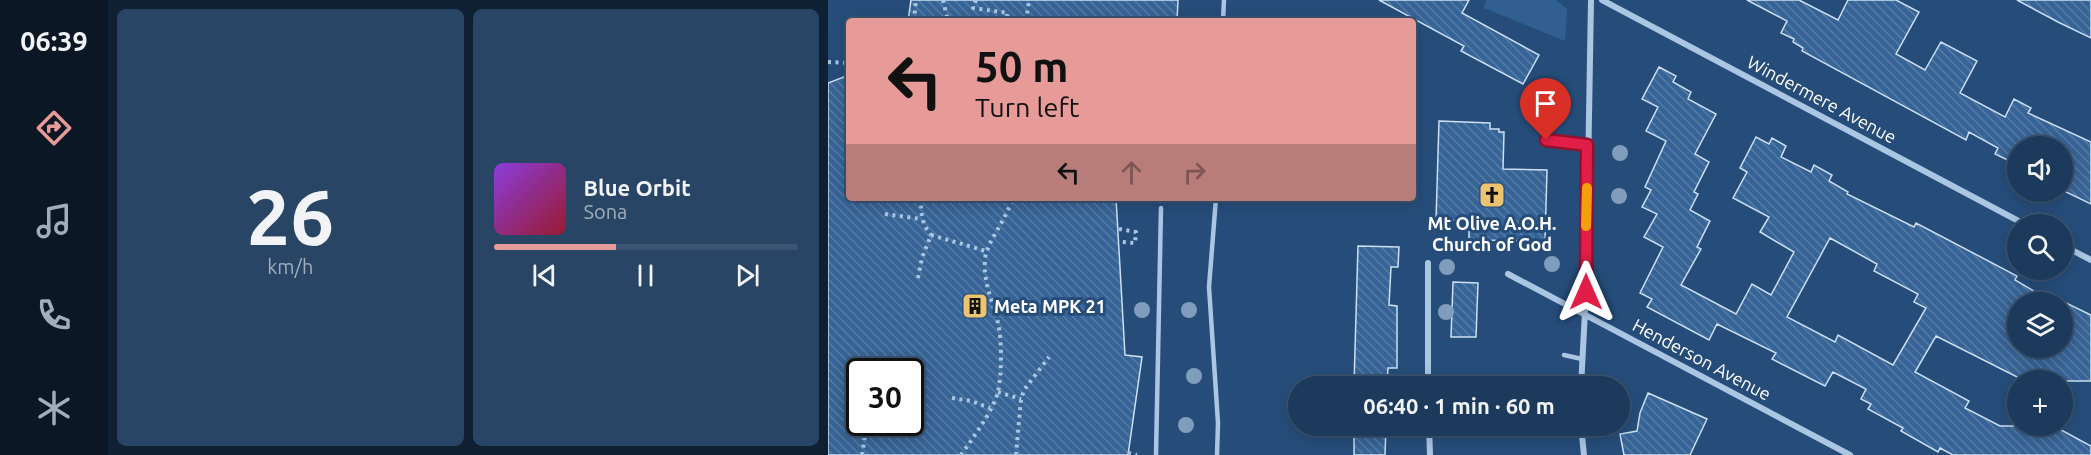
<!DOCTYPE html>
<html lang="en">
<head>
<meta charset="utf-8">
<style>
	:root { --surface:#1c3a5c; --page:#294565; --text:#f1f3f6; --muted:#a0adbb; --line:#3a5472; --accent:#e69b98 }
	body { margin:0; font-family:Ubuntu,sans-serif; background:var(--page); color:var(--text); height:100vh; display:flex; flex-direction:column; font-size:22px; white-space:nowrap }
	* { box-sizing:border-box; margin:0 }
	p { font-size:20px; color:var(--muted) }
	.icon { flex:none; width:33px; height:33px; fill:none; stroke:currentColor; stroke-width:2; stroke-linecap:round; stroke-linejoin:round }
	.map { position:relative; flex:1; overflow:hidden }
	.sheet { display:flex; flex-direction:column; gap:9px; padding:9px; background:#0f2033; width:720px }
	.sheet>* { flex:none }
	.banner { position:absolute; left:18px; top:18px; width:570px; height:183px; border-radius:6px; box-shadow:0 3px 15px #0003,0 0 0 2px var(--line); background:#e69b98; color:#111; overflow:hidden }
	.buttons { position:absolute; left:1179px; top:136px; display:grid; gap:12px }
	.buttons a { display:grid; place-items:center; width:66px; height:66px; border-radius:50%; background:var(--surface); box-shadow:0 3px 15px #0003,0 0 0 2px var(--line); font-size:30px }
	.speed { position:absolute; left:18px; top:358px; display:flex; gap:12px; font-size:30px; font-weight:700; text-align:center }
	.speed>* { display:grid; place-content:center; width:78px; height:78px; border-radius:50%; background:var(--surface); box-shadow:0 3px 15px #0003,0 0 0 2px var(--line); line-height:1 }
	.speed .limit { border:3px solid #111; border-radius:9px; background:#fff; color:#111 }
	.pin { position:absolute; display:grid; place-items:center; width:51px; height:51px; color:#fff; margin:-62px -26px; border-radius:50% 50% 50% 0; rotate:-45deg; box-shadow:0 0 6px #0007 }
	.pin .icon { rotate:45deg }
	.me { position:absolute; width:66px; margin:-33px; rotate:0deg; stroke-linejoin:round; filter:drop-shadow(0 0 4px #0008) }
	.turn { display:flex; align-items:center; gap:21px; height:126px; padding:0 30px; font-size:27px }
	.turn .icon { width:78px; height:78px; stroke-width:2.5 }
	.turn b { display:block; font-size:42px; line-height:51px }
	.lanes { display:flex; align-items:center; height:57px; padding:0 30px; background:#0003; justify-content:center; gap:30px; direction:ltr }
	.lanes .off { opacity:.35 }
	.sheet .widget { flex:1; display:flex; flex-direction:column; justify-content:center; gap:9px; min-width:0; padding:0 21px; border-radius:9px; background:var(--page) }
	.sheet .dial { align-items:center; gap:0 }
	.dial b { font-size:78px; line-height:1 }
	.song { display:flex; align-items:center; gap:18px }
	.cover { width:72px; height:72px; border-radius:9px; background:linear-gradient(135deg,hsl(270 70% 55%),hsl(350 70% 35%)) }
	.played { height:6px; border-radius:3px; background:linear-gradient(90deg,var(--accent) 40%,var(--line) 40%) }
	.keys { display:flex; justify-content:space-around; direction:ltr }
	.sheet .tiles { flex:1; display:grid; gap:9px; grid-template-columns:repeat(2,1fr) }
	.trip { position:absolute; left:460px; top:376px; width:342px; height:60px; border-radius:30px; background:var(--surface); box-shadow:0 3px 15px #0003,0 0 0 2px var(--line); font-weight:700; line-height:60px; text-align:center }
	main { display:flex; flex:1; min-height:0 }
	.dock { display:flex; flex-direction:column; width:108px; justify-content:space-around; align-items:center; background:#0b1725; color:var(--muted) }
	.dock .icon { width:42px; height:42px }
	.dock .selected { color:var(--accent) }
	.dock b { font-size:27px; color:var(--text) }
	.map>svg:first-child { display:block }
	.green { fill:#315f91 }
	.building { fill:url(#building-back-hatch); stroke:#ccdff3; stroke-width:1.5; fill-rule:evenodd }
	.lines { fill:none; stroke-linecap:round; stroke-linejoin:round }
	.path { stroke:#aac6e3; stroke-width:4; stroke-dasharray:3 4.5; stroke-linecap:butt }
	.lane { stroke:#aac6e3; stroke-width:4.5 }
	.street { stroke:#aac6e3; stroke-width:6 }
	.tree { fill:#819dbd }
	.route-casing { stroke:#92132f; stroke-width:15 }
	.route { stroke:#e11d48; stroke-width:10 }
	.slow { stroke:#f59e0b; stroke-width:10 }
	.labels { text-anchor:middle; dominant-baseline:central; stroke-width:6; stroke-linejoin:round; paint-order:stroke }
	.street-label { font-size:18px; fill:#fff; stroke:#264d7a }
	.poi-label { font-size:18px; font-weight:bold; fill:#fff; stroke:#264d7a }
</style>
</head>
<body>
<main>
<nav class="dock">
<b>06:39</b>
<svg class="icon selected" aria-label="directions" viewBox="0 0 24 24"><path d="M12 3l9 9-9 9-9-9zM9 14v-3h6M13 9l2 2-2 2"/></svg>
<svg class="icon" aria-label="music" viewBox="0 0 24 24"><path d="M9 18V5l10-2v13"/><circle cx="6" cy="18" r="3"/><circle cx="16" cy="16" r="3"/></svg>
<svg class="icon" aria-label="phone" viewBox="0 0 24 24"><path d="M5 4h4l2 5-3 2q2 4 5 5l2-3 5 2v4C11 20 4 13 5 4z"/></svg>
<svg class="icon" aria-label="climate" viewBox="0 0 24 24"><path d="M12 3v18M4 7l16 10M4 17L20 7"/></svg>
</nav>
<section class="sheet">
<div class="tiles">
<div class="widget dial"><b>26</b><p>km/h</p></div>
<div class="widget">
<div class="song"><i class="cover"></i><div><b>Blue Orbit</b><p>Sona</p></div></div>
<div class="played"></div>
<div class="keys"><svg class="icon" aria-label="previous" viewBox="0 0 24 24"><path d="M18 5L8 12l10 7zM5 5v14"/></svg><svg class="icon" aria-label="pause" viewBox="0 0 24 24"><path d="M8 5v14M16 5v14"/></svg><svg class="icon" aria-label="next" viewBox="0 0 24 24"><path d="M6 5l10 7-10 7zM19 5v14"/></svg></div>
</div>
</div>
</section>
<div class="map">
<svg width="1263" height="455" viewBox="0 0 1263 455">
	<defs>
		<pattern id="building-back-hatch" width="6" height="6" patternUnits="userSpaceOnUse" patternTransform="scale(1.5)"><rect width="6" height="6" fill="#376496"/><path d="M-1 5l2 2M0 0l6 6M5-1l2 2" fill="none" stroke="#557ba6"/></pattern>
	</defs>
	<rect width="100%" height="100%" fill="#264d7a"/>
	<path class="green" d="M658,0h70l11,9 -2,32 -81,-33z"/>
	<path class="building" d="M83,0h267l-1,21h-269z
		M551,0h90l-7,13 77,42 -16,29 -62,-33 3,-5z
		M919,0h52l39,20 10,-20h48l23,12 -23,42 29,16 16,-28 36,19 -17,32 45,24 9,-18 17,9 -3,5 63,29v62l-29,-14v-43h-44v18l-23,-11 3,-6 -29,-16 -3,8 -164,-89 1,-3 -10,-6 1,-3 -13,-6 6,-12z
		M1189,0h74v38l-33,-16z
		M831,67l17,9 -3,6 18,10 -3,7 28,15 -21,40 14,8 -15,30 4,2 -8,16 20,11 -13,26 4,2 -20,36 55,29 16,-30 19,11 23,-43 -34,-20 9,-15 -36,-19 14,-26 -7,-4 16,-31 13,7 3,-6 14,8 -5,11 30,15 3,-7 18,10 -3,6 19,11 -1,2 67,33 2,-4 101,53 -2,4 39,23h-36v45h44v-47l29,14v66h-66l-89,-45 -21,36 54,29 -4,7 35,18h54l37,20v9h-138l-13,-7 -2,4 -37,-21 2,-3 -35,-19 3,-5 -10,-5 5,-10 -33,-17 -8,14 -53,-27 4,-6 -59,-29 -8,16 -62,-33 5,-8 -12,-6 23,-46 -19,-10 13,-23 -15,-7 9,-17 -6,-3 21,-46 -20,-10 12,-24 -16,-8zM1002,238l47,26 -3,7 44,23 -4,8 12,6 -33,57 -55,-30 -3,7 -48,-25z
		M21,75v123h267l9,157 17,2 -14,98h-300v-372zM32,372h50v51h-50z
		M611,121l51,2v6h9v3h5l-1,37 44,1 -2,71 -76,-1v-20h-33z
		M530,246l41,1 -1,20h-7l-2,38 8,1v62h-9l-1,17h-33z
		M625,282l25,1 -2,54h-25z
		M820,393l59,26 -17,36h-66l-4,-21 17,-3 3,-18z
		M526,426h32l-1,29h-31z"/>
	<g class="lines">
		<path class="path" d="M115,0l5,21
			M148,0l-3,8 35,5 -2,8
			M86,21l2,-21
			M198,21l3,-21
			M0,62l21,1
			M93,198c0,15 0,25 10,37
			M57,214l36,5
			M291,229l17,3 -1,11 -13,-1
			M90,278l4,-20 9,-23 55,16
			M170,392l23,7
			M124,398l19,3 19,7
			M300,453l9,2
			M34,455l5,-32
			M133,455c11,-16 33,-45 37,-64 4,-17 4,-51 0,-68 -5,-21 -15,-41 -13,-63 1,-18 22,-40 27,-62
			M188,455l5,-56 3,-9 25,-33"/>
		<path class="lane" d="M395,21l1,-21
			M718,140l41,5
			M388,198l-7,89 9,136 -1,32
			M736,355l18,4
			M328,455l5,-247"/>
		<path class="street" d="M774,0l424,225
			M1234,245l29,15
			M680,274l342,181
			M600,387v-124
			M753,387l5,-95 5,-292
			M601,426l1,29
			M753,426l3,29
			M601,432l152,-3"/>
	</g>
	<g class="tree">
		<circle cx="792" cy="153" r="8"/>
		<circle cx="791" cy="196" r="8"/>
		<circle cx="724" cy="264" r="8"/>
		<circle cx="619" cy="267" r="8"/>
		<circle cx="314" cy="310" r="8"/>
		<circle cx="361" cy="310" r="8"/>
		<circle cx="618" cy="312" r="8"/>
		<circle cx="366" cy="376" r="8"/>
		<circle cx="358" cy="425" r="8"/>
	</g>
	<g class="lines">
		<g class="route-casing">
			<path id="route" d="M718,140l41,5 -1,147"/>
		</g>
		<use href="#route" class="route"/>
		<path class="slow" d="M758,226l1,-38"/>
	</g>
	<defs>
		<g id="church-square" transform="scale(1.35)"><rect x="-9" y="-9" width="18" height="18" rx="4" fill="#ecc46f" stroke="#264d7a"/><path d="M-1.2-6h2.4v3.5h3.3v2.4h-3.3V6h-2.4V-.1h-3.3v-2.4h3.3Z" fill="#111"/></g>
		<g id="building-square" transform="scale(1.35)"><rect x="-9" y="-9" width="18" height="18" rx="4" fill="#ecc46f" stroke="#264d7a"/><path d="M-4-6H4V6H1V3H-1V6H-4ZM-2.5-4.3h1.7v1.8h-1.7ZM.8-4.3h1.7v1.8H.8ZM-2.5-1h1.7V.8h-1.7ZM.8-1h1.7V.8H.8Z" fill="#111"/></g>
	</defs>
	<g fill-rule="evenodd">
		<use href="#church-square" x="664" y="195"/>
		<use href="#building-square" x="147" y="306"/>
	</g>
	<g class="labels">
		<g class="street-label">
			<text transform="translate(994 99) rotate(28)">Windermere Avenue</text>
			<text transform="translate(874 359) rotate(28)">Henderson Avenue</text>
		</g>
		<g class="poi-label">
			<text x="664" y="223">Mt Olive A.O.H.<tspan x="664" dy="21">Church of God</tspan></text>
			<text x="166" y="306" text-anchor="start">Meta MPK 21</text>
		</g>
	</g>
</svg>
<div class="buttons">
<a><svg class="icon" aria-label="sound" viewBox="0 0 24 24"><path d="M4 9h4l5-4v14l-5-4H4zM17 9q2 3 0 6"/></svg></a>
<a><svg class="icon" aria-label="search" viewBox="0 0 24 24"><circle cx="10" cy="10" r="6"/><path d="M15 15l6 6"/></svg></a>
<a><svg class="icon" aria-label="layers" viewBox="0 0 24 24"><path d="M12 4l9 5-9 5-9-5zM3 14l9 5 9-5"/></svg></a>
<a>+</a>
</div>
<div class="speed"><div class="limit">30</div></div>
<div class="pin" style="left:718px;top:140px;background:#d93025"><svg class="icon" aria-label="arrive" viewBox="0 0 24 24"><path d="M6 21V4h12l-3 4 3 4H6"/></svg></div>
<svg class="me" style="left:758px;top:292px" viewBox="-20 -20 40 40"><path d="M0-17L14 15 0 8-14 15z" fill="#e11d48" stroke="#fff" stroke-width="4"/></svg>
<div class="trip">06:40 · 1 min · 60 m</div>
<div class="banner">
<div class="turn"><svg class="icon" aria-label="left" viewBox="0 0 24 24"><path d="M17 20v-9H6M10 6l-5 5 5 5"/></svg><div><b>50 m</b>Turn left</div></div>
<div class="lanes"><svg class="icon" aria-label="left" viewBox="0 0 24 24"><path d="M17 20v-9H6M10 6l-5 5 5 5"/></svg><svg class="icon off" aria-label="ahead" viewBox="0 0 24 24"><path d="M12 20V5M6 11l6-6 6 6"/></svg><svg class="icon off" aria-label="right" viewBox="0 0 24 24"><path d="M7 20v-9h11M14 6l5 5-5 5"/></svg></div>
</div>
</div>
</main>
</body>
</html>
